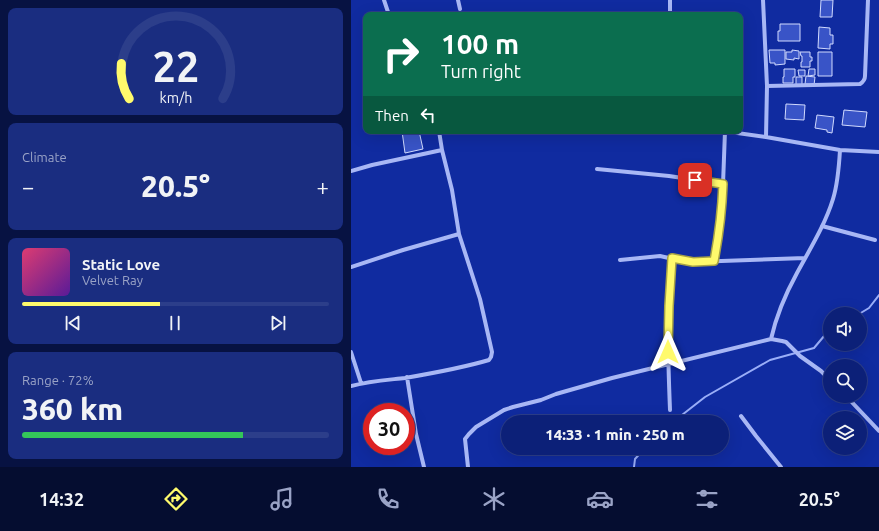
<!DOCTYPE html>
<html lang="en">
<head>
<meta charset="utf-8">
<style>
	:root { --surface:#0c2078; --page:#1a2d80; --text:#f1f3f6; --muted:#9aa3c6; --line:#2c3e8a; --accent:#fffa6c }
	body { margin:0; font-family:Ubuntu,sans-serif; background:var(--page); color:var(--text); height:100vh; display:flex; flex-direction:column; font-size:15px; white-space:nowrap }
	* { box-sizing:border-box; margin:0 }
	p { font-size:13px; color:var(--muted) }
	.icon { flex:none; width:22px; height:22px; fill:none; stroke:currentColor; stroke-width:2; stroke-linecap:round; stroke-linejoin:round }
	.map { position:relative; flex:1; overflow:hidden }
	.details { display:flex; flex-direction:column; gap:8px; padding:8px; background:#071242; width:351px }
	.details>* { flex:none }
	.guide { position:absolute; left:12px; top:12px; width:380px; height:122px; border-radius:8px; box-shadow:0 4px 16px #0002,0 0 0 1px var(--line); background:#0b6e4f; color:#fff; overflow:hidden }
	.fabs { position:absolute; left:472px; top:307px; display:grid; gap:8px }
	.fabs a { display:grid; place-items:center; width:44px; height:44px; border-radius:50%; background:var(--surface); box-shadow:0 4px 16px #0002,0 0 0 1px var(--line); font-size:20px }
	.speed { position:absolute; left:12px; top:403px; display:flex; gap:8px; font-size:20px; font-weight:700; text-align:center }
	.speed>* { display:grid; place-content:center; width:52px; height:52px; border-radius:50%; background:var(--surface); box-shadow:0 4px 16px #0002,0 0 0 1px var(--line); line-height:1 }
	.speed .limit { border:6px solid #d22; background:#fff; color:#111 }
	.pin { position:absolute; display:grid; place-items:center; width:34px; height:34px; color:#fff; margin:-17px; border-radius:8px; box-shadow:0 2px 6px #0006 }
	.me { position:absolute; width:44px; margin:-22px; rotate:0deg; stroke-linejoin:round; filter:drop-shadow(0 0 3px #0008) }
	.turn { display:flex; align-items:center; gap:14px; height:84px; padding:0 12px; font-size:18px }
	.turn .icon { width:52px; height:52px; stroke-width:2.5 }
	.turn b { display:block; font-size:28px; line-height:34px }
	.then { display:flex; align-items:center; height:38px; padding:0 12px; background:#0003; gap:8px; font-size:15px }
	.big { font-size:30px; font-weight:800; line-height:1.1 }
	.details .widget { flex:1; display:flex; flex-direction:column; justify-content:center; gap:6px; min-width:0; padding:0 14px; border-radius:8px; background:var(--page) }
	.details .dial { align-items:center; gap:0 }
	.dial svg { height:104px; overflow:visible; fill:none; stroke:var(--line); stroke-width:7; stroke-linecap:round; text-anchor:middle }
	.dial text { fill:var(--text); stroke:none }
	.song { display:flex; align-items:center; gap:12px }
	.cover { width:48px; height:48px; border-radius:6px; background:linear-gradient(135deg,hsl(340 70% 55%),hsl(270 70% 35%)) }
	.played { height:4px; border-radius:2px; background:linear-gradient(90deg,var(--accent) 45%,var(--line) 45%) }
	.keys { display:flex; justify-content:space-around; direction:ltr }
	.heat { display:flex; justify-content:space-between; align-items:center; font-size:22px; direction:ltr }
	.charge { height:6px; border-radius:3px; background:linear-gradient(90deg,#34c759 72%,var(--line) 0) }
	.trip { position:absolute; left:150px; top:415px; width:228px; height:40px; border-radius:20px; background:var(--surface); box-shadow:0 4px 16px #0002,0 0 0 1px var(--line); font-weight:800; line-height:40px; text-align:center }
	.dock { display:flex; height:64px; justify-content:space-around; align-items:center; background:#050d30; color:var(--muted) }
	.dock .icon { width:28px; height:28px }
	.dock .on { color:var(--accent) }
	.dock b { font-size:18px; color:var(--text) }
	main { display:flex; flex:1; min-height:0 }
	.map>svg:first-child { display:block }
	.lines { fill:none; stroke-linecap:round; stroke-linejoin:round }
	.stream { stroke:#9aaef8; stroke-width:2 }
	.building { fill:#3954c7; stroke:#d1dafe }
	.minor { stroke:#a8b7f5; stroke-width:4 }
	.route-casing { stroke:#a6a246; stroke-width:10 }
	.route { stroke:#fffa6c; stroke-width:7 }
</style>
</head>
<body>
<main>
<section class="details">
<div class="widget dial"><svg viewBox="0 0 100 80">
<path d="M14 69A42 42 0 1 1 86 69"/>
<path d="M14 69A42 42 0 0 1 8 42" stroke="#fffa6c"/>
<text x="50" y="56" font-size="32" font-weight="700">22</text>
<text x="50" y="72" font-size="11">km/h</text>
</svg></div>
<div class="widget"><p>Climate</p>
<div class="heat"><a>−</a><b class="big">20.5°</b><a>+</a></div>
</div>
<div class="widget">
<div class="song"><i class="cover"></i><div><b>Static Love</b><p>Velvet Ray</p></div></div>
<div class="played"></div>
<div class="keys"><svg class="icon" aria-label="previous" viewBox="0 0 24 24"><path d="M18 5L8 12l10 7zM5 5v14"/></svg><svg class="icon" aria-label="pause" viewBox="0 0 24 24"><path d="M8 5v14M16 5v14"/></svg><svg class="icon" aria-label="next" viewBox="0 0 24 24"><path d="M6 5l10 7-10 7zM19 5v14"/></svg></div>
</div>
<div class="widget"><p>Range · 72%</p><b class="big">360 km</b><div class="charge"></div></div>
</section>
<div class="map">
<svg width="528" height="467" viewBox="0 0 528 467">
	<rect width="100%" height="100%" fill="#102ba0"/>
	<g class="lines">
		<path class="stream" d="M508,314l10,-6 10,-13
			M322,422l32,-25 65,-37 44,-12 16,-19
			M283,467l1,-8 10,-11"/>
	</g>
	<path class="building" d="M470,0h12l-1,17h-12z
		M429,24h20v17h-22v-10h2z
		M468,27l11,1v7h3v9h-3v5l-12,-1z
		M418,50h16v14l-10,1v-2h-5z
		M441,50l7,1v8l-5,-1v2l-8,-1v-7h6z
		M449,52h10v5h2v4h-2v6h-9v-5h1v-6h-1z
		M467,52h14v24h-14z
		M433,69h11v8h-2v6h-10v-6h1z
		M458,69h6v6l-7,1z
		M447,70h7v6h-6z
		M455,76l9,1 -1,8 -9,-1z
		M445,77h6v8h-6z
		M435,104l19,1 -1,15 -19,-1z
		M493,110l23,2 -2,15 -23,-2z
		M466,115l17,2 -2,16 -5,-1v-2l-12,-2z
		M51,131h17l4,18 -18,4z"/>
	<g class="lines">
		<path class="minor" d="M33,0l5,15
			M107,0l2,9
			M319,0v15
			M412,0l4,86 -1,51
			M416,86l93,-2c3,-2 5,-4 5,-8l3,-76
			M372,131l43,6 74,13 39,2
			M246,169l72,7 54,8
			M0,171l21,-6 70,-15
			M471,226l53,14
			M269,260l40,-4 22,5 11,1 112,-4
			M363,261l8,-50 3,-80
			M0,267l52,-17 56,-16
			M420,339l11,2 4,1 14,14 21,15 9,9
			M0,352l10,31
			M56,377l9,57 8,33
			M0,386c18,-5 36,-6 54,-8 29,-5 57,-10 84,-18l2,-3 1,-5 -12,-53 -21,-65 -7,-44 -10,-40 -3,-19
			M495,396l33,35
			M319,410c-2,-51 -4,-102 2,-152
			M390,416l15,20 25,31
			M117,467l-3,-28 4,-5 7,-7 28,-17 9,-3 28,-7 15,-6 56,-16 159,-39c5,-22 15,-46 26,-66 13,-24 28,-48 36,-74 5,-16 6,-32 7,-49"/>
	</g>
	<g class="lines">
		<g class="route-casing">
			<path id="route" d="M317,352l1,-46 3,-48 21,4 21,-1c5,-26 8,-51 9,-77l-28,-4"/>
		</g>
		<use href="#route" class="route"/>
	</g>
</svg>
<div class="fabs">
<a><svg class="icon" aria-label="sound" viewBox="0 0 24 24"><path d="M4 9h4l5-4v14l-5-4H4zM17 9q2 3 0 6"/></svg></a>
<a><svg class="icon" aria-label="search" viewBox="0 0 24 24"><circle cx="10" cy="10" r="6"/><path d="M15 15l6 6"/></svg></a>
<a><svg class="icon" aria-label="layers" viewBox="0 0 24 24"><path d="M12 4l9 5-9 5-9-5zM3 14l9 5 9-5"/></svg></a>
</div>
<div class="speed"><div class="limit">30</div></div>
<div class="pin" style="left:344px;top:180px;background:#d93025"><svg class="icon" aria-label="arrive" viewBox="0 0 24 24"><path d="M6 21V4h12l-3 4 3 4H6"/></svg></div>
<svg class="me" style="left:317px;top:352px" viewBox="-20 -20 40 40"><path d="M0-17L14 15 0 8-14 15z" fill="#fffa6c" stroke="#fff" stroke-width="4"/></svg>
<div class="trip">14:33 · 1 min · 250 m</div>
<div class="guide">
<div class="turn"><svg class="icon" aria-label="right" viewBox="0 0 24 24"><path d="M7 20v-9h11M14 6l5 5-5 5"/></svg><div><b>100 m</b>Turn right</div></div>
<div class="then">Then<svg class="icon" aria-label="left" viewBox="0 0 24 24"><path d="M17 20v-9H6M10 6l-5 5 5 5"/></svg></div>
</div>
</div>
</main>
<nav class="dock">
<b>14:32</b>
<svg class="icon on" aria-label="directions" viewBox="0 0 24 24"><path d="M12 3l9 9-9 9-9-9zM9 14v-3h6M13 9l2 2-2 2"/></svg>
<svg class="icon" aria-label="music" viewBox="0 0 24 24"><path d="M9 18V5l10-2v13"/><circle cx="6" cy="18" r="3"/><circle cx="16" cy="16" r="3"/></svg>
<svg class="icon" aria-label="phone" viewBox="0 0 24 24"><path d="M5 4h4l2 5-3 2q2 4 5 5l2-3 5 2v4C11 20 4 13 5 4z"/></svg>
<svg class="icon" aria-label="climate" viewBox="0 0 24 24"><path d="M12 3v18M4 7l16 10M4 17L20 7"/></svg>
<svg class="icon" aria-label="car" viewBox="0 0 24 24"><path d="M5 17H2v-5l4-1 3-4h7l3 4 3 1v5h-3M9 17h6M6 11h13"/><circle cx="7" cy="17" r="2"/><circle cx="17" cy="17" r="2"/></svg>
<svg class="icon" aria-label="filters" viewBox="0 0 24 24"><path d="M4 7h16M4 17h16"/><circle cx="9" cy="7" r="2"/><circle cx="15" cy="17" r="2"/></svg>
<b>20.5°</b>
</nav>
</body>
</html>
